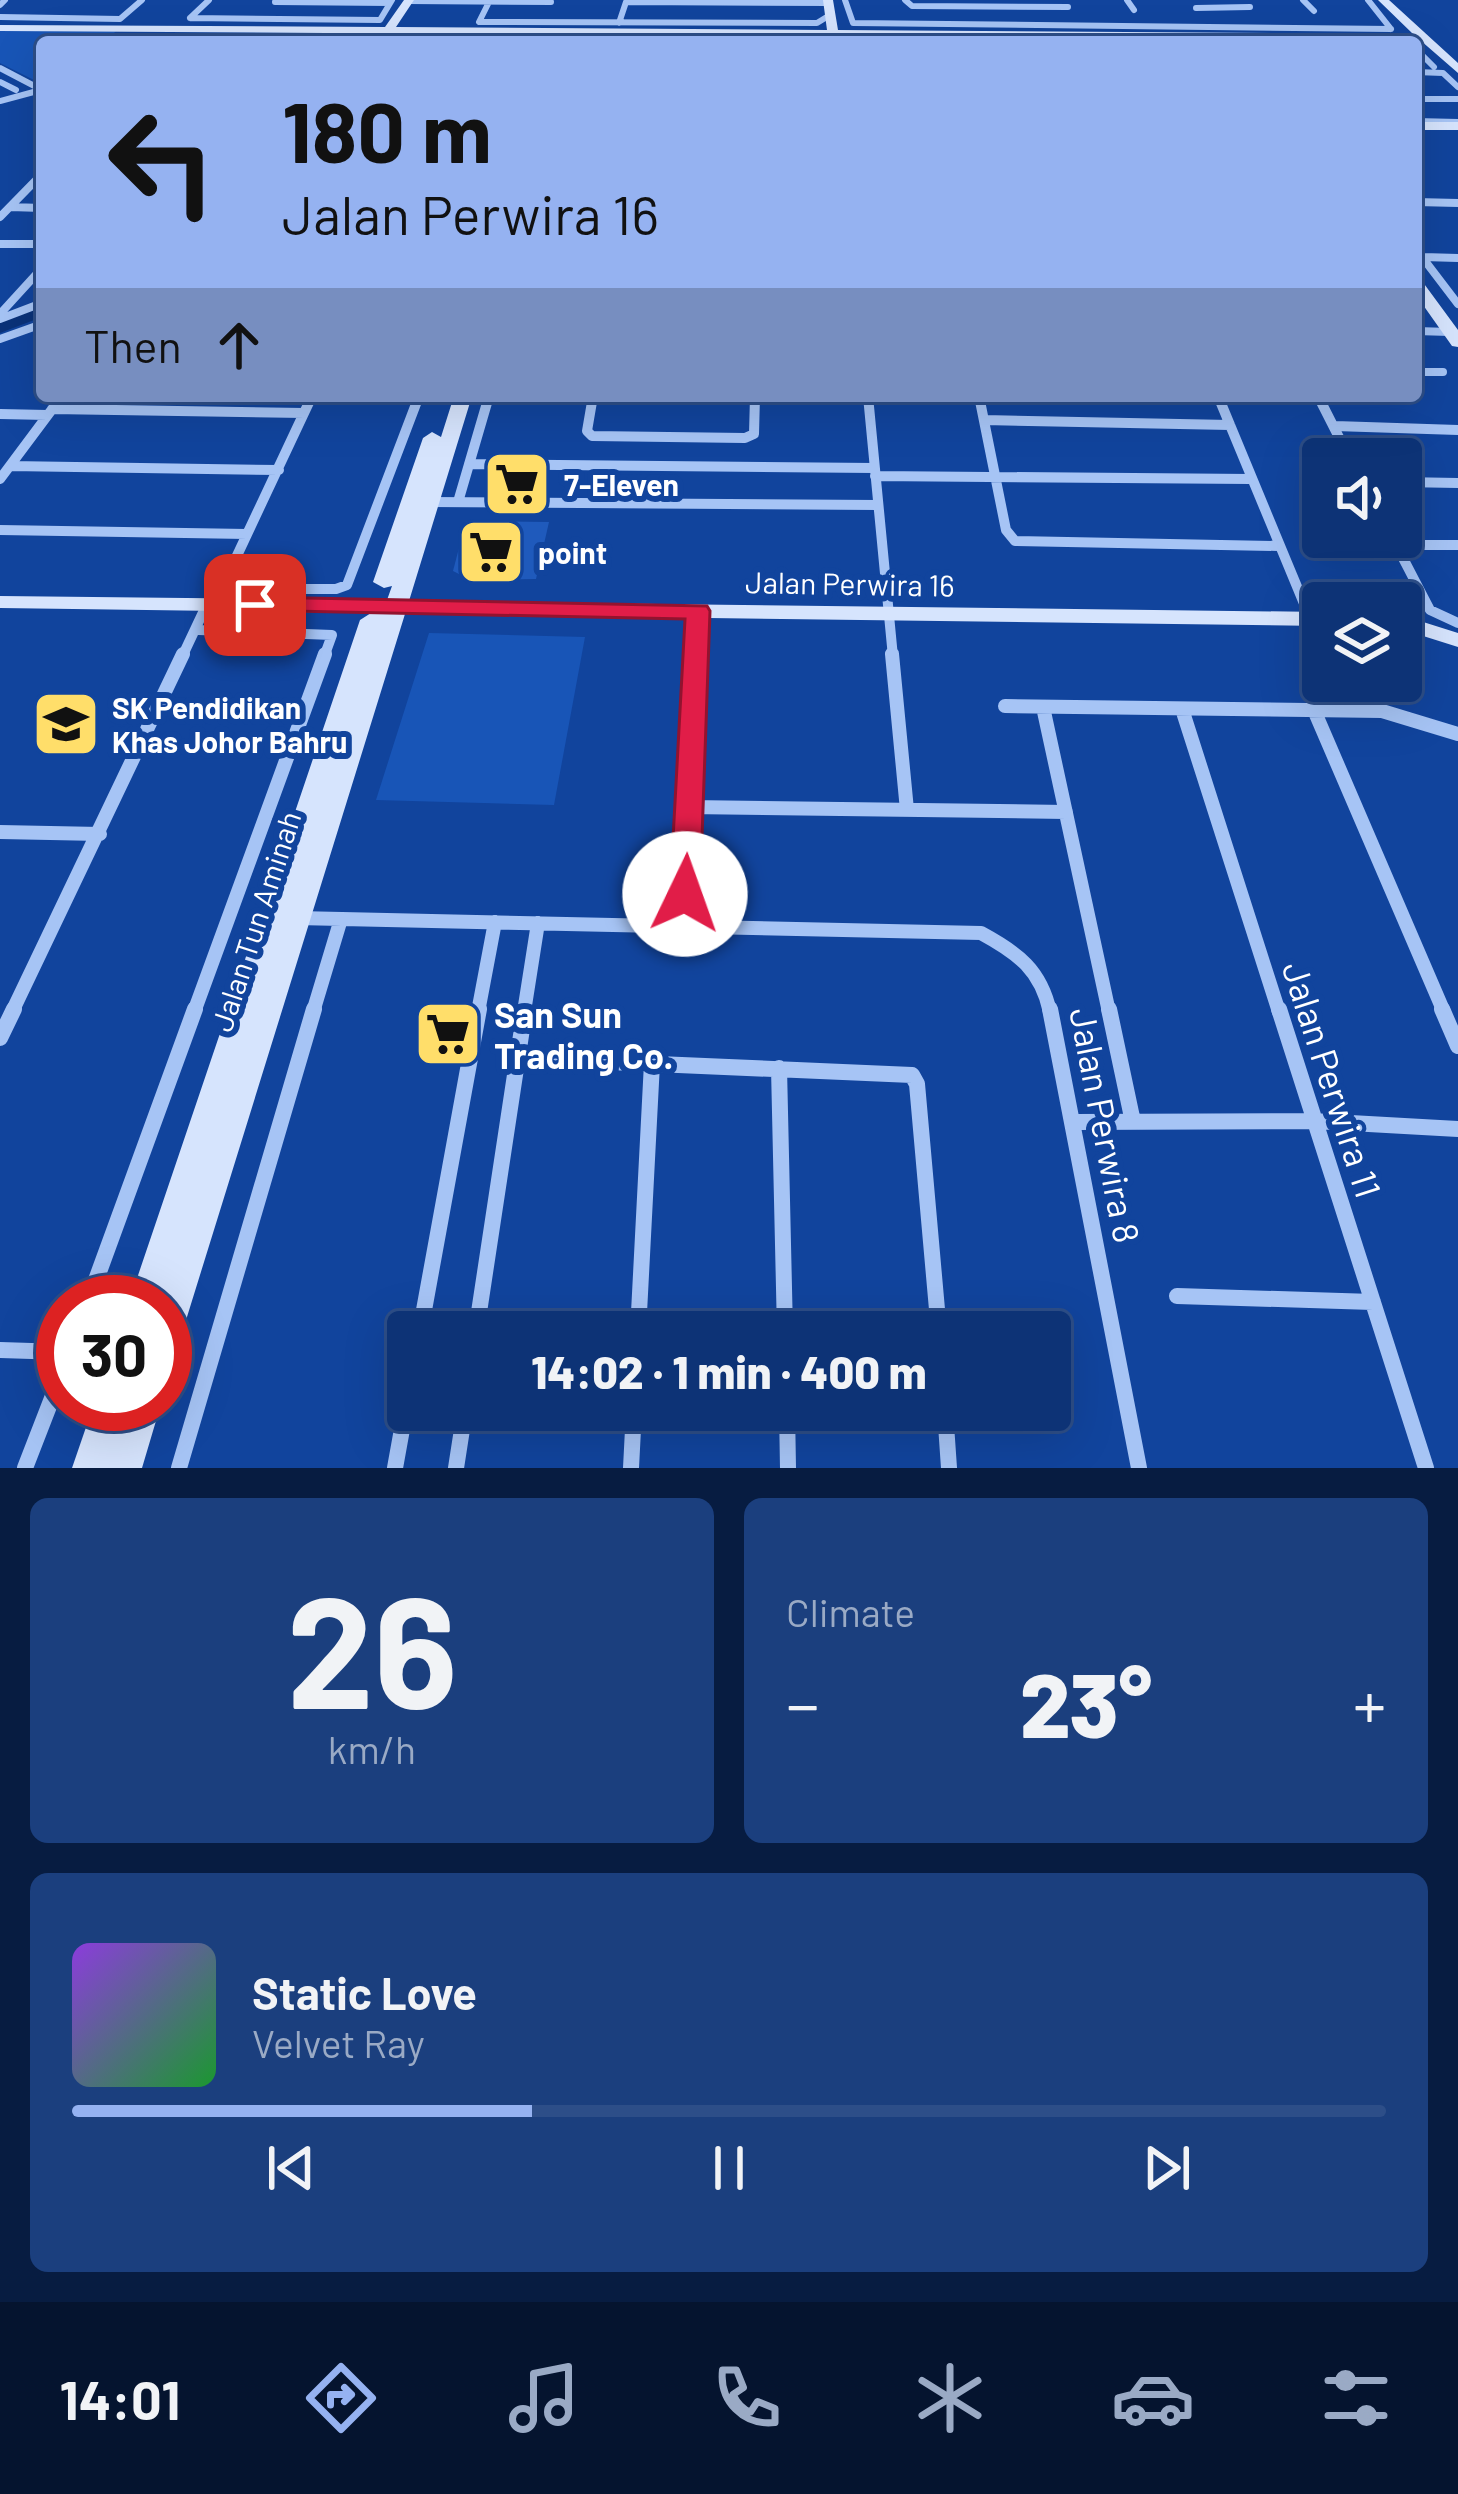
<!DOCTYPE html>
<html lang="en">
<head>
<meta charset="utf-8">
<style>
	:root { --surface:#0d3376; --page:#1b3f7e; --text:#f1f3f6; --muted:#9aaac5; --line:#2d4e88; --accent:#95b2f1 }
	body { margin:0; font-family:Barlow,sans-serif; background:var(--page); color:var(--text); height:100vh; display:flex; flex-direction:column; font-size:45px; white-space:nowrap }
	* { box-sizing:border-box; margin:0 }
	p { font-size:39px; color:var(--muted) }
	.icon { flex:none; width:66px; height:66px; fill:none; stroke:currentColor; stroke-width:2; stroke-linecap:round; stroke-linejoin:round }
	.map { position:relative; height:1468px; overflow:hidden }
	.panel { display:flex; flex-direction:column; gap:30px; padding:30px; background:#071c41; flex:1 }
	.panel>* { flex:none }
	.hud { position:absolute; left:36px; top:36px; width:1386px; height:366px; border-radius:12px; box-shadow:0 12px 48px #0002,0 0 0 3px var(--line); background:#95b2f1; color:#111; overflow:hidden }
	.controls { position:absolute; left:1302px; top:438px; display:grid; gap:24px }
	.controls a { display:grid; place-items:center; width:120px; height:120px; border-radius:12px; background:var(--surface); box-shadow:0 12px 48px #0002,0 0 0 3px var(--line); font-size:60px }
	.speed { position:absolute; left:36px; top:1275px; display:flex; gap:24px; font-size:60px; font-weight:700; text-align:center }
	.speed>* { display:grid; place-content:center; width:156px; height:156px; border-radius:50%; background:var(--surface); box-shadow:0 12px 48px #0002,0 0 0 3px var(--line); line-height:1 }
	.speed .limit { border:18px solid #d22; background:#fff; color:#111 }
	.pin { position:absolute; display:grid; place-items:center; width:102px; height:102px; color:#fff; margin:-51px; border-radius:24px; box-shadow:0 6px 18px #0006 }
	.me { position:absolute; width:132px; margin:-66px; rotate:3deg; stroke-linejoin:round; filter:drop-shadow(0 0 9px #0008) }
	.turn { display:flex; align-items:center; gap:42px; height:252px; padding:0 48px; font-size:54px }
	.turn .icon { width:156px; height:156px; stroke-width:2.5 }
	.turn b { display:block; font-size:84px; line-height:102px }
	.then { display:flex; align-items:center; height:114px; padding:0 48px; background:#0003; gap:24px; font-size:45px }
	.big { font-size:90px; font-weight:800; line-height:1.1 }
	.panel .card { flex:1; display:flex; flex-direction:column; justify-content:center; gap:18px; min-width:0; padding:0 42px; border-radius:18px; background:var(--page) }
	.panel .dial { align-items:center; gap:0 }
	.dial b { font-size:156px; line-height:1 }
	.song { display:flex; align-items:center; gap:36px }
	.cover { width:144px; height:144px; border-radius:18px; background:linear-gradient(135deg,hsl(270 70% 55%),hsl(130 70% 35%)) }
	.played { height:12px; border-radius:6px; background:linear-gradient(90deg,var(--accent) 35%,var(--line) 35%) }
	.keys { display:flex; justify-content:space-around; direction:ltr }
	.heat { display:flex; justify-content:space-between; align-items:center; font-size:66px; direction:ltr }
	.panel .tiles { flex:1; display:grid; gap:30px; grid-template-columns:1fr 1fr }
	.card:last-child { grid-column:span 2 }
	.trip { position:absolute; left:387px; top:1311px; width:684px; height:120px; border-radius:12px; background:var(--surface); box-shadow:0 12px 48px #0002,0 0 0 3px var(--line); font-weight:800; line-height:120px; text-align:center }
	.menu { display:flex; height:192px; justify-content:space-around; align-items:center; background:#05142f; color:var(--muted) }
	.menu .icon { width:84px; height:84px }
	.menu .selected { color:var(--accent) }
	.menu b { font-size:54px; color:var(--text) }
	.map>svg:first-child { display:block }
	.green { fill:#1855b7 }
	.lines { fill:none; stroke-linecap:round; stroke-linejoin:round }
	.river { fill:#0a3279; fill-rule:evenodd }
	.building { fill:#1f5abc }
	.street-far4 { stroke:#a6c4f5; stroke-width:6 }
	.street-far3 { stroke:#a6c4f5; stroke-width:8 }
	.street-far2 { stroke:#a6c4f5; stroke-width:10 }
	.street-far1 { stroke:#a6c4f5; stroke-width:14 }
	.street { stroke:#a6c4f5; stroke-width:16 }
	.secondary { fill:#d6e4fd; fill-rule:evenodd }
	.route { fill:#e11d48; stroke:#92132f; stroke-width:3 }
	.labels { text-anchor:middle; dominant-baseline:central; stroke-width:12; stroke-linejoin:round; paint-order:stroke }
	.poi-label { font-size:30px; font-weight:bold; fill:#fff; stroke:#11449d; text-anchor:start }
	.street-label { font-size:30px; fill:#fff; stroke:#11449d }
	.near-poi-label { font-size:36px; font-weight:bold; fill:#fff; stroke:#11449d; text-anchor:start }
	.near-street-label { font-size:36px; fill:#fff; stroke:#11449d }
</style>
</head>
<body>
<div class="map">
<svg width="1458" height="1468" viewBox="0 0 1458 1468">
	<rect width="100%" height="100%" fill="#11449d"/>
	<path class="green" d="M118,29l-11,11h35l-100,2v42l-42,-21v-33z
		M429,633l156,4 -31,168 -178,-5z"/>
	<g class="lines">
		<path class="river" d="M42,306v11l-42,16v-12z"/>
	</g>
	<path class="building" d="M466,521l83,1 -13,57 -65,1 -18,-9z"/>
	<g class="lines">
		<path class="street-far4" d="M845,0l8,23 538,6
			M905,0l7,6 156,1
			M1127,0l7,10
			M1303,0l11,11
			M1368,0l23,29
			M408,1l143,1
			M275,2l115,1
			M489,2l-10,20 338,1 13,-8
			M0,5l5,-5
			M1196,8l54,-1
			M0,17l120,2 22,-19
			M190,18l190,2 12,-20
			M190,18l19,-18
			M619,23l7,-21 202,1
			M834,41l35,1
			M414,42l13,-6 115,1 1,5
			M593,42l66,-4
			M888,42h324
			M1416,49l18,18
			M0,68l42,22
			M1416,72l27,1 15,14
			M0,82l16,8
			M1416,99h42
			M0,101l41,-11
			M1416,121l42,1"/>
		<path class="street-far3" d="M1416,202l42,1
			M10,207l32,1
			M0,217l42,-43
			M0,244h42
			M1416,249l42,55
			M1423,257l35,1
			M0,314l42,-46
			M0,319l42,-16
			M1416,331l34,1
			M0,339l42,-15
			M1416,372h27"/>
		<path class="street-far2" d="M593,396l-6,35 5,5 153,2 9,-4 1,-38
			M868,396l25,261
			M979,396l27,134 9,11 263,5
			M1218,396l92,222
			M1318,396l32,63
			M52,409l252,4
			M0,414l47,1
			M984,420l246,5
			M1335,426l123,4
			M469,464l405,4
			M10,466l269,4
			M875,476l376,3
			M0,479l62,-83
			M1401,482l57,1
			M429,502l449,3
			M458,502l31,-106
			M0,530l247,4
			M1392,537l38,73 28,13
			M1396,545h62
			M220,589h116l11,-4 72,-189
			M218,596l94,-200
			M199,630l133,5 -8,22
			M182,657l25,-53
			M696,657l2,-46"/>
		<path class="street-far1" d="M892,654l15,156
			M1005,706l377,5 76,23
			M1043,707l66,305
			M1182,709l97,303
			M1314,710l130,302
			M689,807l377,5
			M0,832l100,2
			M297,918l684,15c37,20 60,37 69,79
			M683,926l13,-272
			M12,1012l171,-358
			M194,1012l131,-358
			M313,1012l28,-93
			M478,1012l17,-90
			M524,1012l14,-89"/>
		<path class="street" d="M1050,1009l89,459
			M1109,1009l24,113
			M1279,1009l147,459
			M1442,1009l16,37
			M0,1038l14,-29
			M517,1058l395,17 5,9 22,248
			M779,1068l6,264
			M1075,1122l240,-1 143,8
			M1177,1296l196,6
			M88,1302l107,-293
			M420,1332l59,-323
			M476,1332l49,-323
			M638,1332l14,-269
			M0,1350l63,2
			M787,1410l1,58
			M945,1410l4,58
			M25,1468l38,-98
			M179,1468l135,-459
			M395,1468l13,-72
			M456,1468l9,-58
			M631,1468l3,-58"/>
		<path class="secondary" d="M404,0h10l-18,27 431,3 -4,-30h10l5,30 575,4 -35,-34h11l69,63v10l-38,-33 -1420,-9v-6l385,2z
			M1416,122h42v8h-42z
			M1416,279l6,2 36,49v17l-6,-1 -36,-51z
			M454,396h18l-63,205 914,11v14l-918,-12 -223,719 -5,12 -12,5v-48h-36l231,-682 11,-7 -371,-5v-12l387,4 5,-14 -8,2 -11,-6 50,-144 9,-6 9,5z
			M1401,615l57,18v14l-57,-18z
			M94,1404h67l-19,64h-70z"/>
	</g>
	<path class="route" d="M255,597l452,9 3,5 -10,283 -4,8h-22l-4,-8 15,-275 -438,-9 -4,-5z"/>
	<defs>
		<g id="supermarket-square" transform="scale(3.45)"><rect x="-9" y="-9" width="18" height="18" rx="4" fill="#ffde6a" stroke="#11449d"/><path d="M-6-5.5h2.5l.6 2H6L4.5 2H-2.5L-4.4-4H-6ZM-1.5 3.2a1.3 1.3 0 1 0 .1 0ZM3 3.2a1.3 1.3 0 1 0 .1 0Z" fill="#111"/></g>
		<g id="school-square" transform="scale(3.45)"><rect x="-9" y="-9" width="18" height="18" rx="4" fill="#ffde6a" stroke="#11449d"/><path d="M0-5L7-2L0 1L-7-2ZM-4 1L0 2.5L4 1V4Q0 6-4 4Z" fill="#111"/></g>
	</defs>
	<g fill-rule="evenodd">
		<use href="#supermarket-square" x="517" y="484"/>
		<use href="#supermarket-square" x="491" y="552"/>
		<use href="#school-square" x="66" y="724"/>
		<use href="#supermarket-square" x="448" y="1034"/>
	</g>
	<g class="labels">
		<g class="poi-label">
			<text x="564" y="484">7-Eleven</text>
			<text x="538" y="552">point</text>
			<text x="112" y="707">SK Pendidikan<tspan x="112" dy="34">Khas Johor Bahru</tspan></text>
		</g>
		<g class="street-label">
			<text transform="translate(850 583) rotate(1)">Jalan Perwira 16</text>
			<text transform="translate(255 921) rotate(-72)">Jalan Tun Aminah</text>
		</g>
		<g class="near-poi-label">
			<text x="494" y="1013">San Sun<tspan x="494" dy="41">Trading Co.</tspan></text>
		</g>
		<g class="near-street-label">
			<text transform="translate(1333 1079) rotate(72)">Jalan Perwira 11</text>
			<text transform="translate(1106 1125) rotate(79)">Jalan Perwira 8</text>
		</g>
	</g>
</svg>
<div class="controls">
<a><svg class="icon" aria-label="sound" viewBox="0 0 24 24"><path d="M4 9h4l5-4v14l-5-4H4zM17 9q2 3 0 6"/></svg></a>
<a><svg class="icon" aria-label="layers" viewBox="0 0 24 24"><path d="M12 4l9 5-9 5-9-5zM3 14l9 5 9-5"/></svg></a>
</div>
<div class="speed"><div class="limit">30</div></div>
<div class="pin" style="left:255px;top:605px;background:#d93025"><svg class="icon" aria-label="arrive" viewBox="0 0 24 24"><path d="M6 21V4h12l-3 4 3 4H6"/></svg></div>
<svg class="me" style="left:685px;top:894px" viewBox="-20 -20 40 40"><circle r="19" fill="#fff"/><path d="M0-13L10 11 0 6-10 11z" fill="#e11d48"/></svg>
<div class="trip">14:02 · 1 min · 400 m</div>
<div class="hud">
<div class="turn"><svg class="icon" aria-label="left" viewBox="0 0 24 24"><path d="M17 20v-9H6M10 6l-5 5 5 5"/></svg><div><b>180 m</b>Jalan Perwira 16</div></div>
<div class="then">Then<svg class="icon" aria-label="ahead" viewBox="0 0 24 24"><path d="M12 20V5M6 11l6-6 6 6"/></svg></div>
</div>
</div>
<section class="panel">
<div class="tiles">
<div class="card dial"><b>26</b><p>km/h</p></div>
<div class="card"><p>Climate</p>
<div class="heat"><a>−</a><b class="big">23°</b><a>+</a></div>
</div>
<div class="card">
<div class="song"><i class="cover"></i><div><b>Static Love</b><p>Velvet Ray</p></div></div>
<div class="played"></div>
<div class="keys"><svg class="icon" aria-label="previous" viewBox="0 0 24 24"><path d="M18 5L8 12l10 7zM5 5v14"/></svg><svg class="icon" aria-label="pause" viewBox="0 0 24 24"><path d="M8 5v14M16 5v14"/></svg><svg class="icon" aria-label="next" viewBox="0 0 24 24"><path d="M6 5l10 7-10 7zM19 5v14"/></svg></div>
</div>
</div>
</section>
<nav class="menu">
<b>14:01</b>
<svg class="icon selected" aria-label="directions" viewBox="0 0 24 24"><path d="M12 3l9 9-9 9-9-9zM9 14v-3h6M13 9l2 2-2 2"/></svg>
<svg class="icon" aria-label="music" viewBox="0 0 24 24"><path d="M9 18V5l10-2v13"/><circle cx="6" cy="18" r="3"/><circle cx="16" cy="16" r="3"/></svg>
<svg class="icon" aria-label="phone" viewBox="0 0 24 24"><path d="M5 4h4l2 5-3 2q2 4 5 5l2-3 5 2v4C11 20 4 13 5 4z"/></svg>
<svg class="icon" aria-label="climate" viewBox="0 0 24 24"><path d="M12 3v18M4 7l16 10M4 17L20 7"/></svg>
<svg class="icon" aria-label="car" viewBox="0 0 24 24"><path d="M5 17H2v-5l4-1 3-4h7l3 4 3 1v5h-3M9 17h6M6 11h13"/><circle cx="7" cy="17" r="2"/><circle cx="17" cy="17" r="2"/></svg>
<svg class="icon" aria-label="filters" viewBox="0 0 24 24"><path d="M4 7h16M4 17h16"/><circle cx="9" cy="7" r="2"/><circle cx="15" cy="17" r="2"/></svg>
</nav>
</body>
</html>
